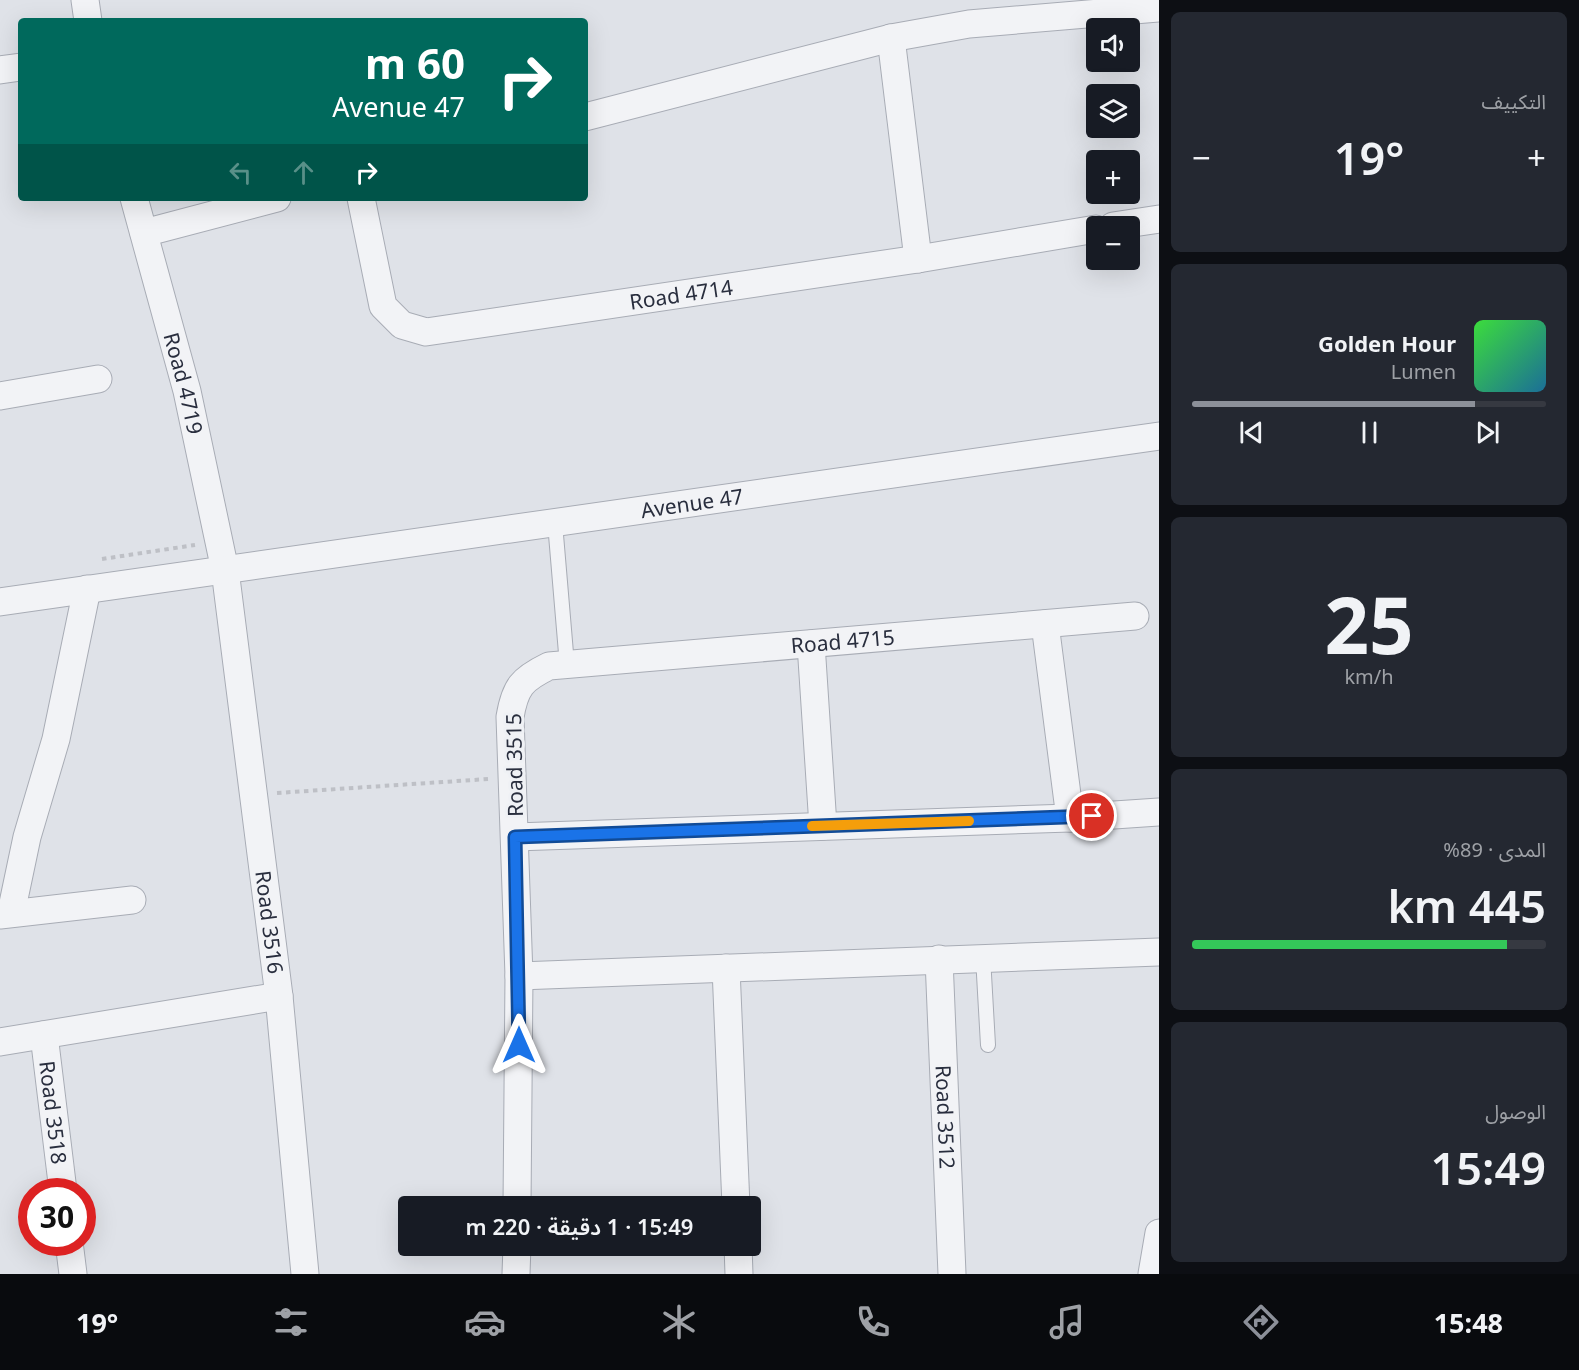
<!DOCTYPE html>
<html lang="ar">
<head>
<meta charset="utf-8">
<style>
	:root { --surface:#171b24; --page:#242831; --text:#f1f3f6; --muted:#9ea1a6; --line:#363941; --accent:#8c9099 }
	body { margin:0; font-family:"Noto Sans","Noto Sans Arabic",sans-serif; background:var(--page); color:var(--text); direction:rtl; height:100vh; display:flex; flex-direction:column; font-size:22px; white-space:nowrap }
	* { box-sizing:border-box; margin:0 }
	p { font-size:20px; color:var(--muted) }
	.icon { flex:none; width:33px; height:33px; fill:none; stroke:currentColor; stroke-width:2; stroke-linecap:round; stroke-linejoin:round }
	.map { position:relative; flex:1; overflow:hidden; direction:ltr }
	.side { display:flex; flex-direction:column; gap:12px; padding:12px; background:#0d0f14; width:420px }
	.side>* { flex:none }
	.top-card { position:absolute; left:18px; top:18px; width:570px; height:183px; border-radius:6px; box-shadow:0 6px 24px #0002; direction:rtl; background:#00695c; color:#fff; overflow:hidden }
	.buttons { position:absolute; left:1086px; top:18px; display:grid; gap:12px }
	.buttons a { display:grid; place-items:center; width:54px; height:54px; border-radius:6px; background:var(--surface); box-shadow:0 6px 24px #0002; font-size:30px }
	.speed { position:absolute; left:18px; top:1178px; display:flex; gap:12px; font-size:30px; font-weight:700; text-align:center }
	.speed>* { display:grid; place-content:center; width:78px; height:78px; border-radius:50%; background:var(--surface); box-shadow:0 6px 24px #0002; line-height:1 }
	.speed .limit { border:9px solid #d22; background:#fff; color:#111 }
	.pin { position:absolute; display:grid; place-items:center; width:51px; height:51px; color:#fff; margin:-26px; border:3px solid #fff; border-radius:50%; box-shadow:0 2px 6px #0007 }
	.me { position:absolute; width:66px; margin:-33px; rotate:0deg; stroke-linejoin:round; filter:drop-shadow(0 0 4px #0008) }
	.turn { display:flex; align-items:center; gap:21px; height:126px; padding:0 24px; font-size:27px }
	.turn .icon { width:78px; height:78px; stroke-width:2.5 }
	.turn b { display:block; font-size:42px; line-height:51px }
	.lanes { display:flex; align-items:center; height:57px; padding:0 24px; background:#0003; justify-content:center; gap:30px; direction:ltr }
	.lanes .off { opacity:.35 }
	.big { font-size:45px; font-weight:600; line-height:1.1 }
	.side .tile { flex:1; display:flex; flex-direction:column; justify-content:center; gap:9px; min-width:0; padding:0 21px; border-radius:9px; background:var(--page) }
	.side .dial { align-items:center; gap:0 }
	.dial b { font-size:78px; line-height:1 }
	.song { display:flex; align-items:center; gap:18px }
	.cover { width:72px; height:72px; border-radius:9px; background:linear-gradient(135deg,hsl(120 70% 55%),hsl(200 70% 35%)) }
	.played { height:6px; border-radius:3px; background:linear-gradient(90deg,var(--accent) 80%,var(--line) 80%) }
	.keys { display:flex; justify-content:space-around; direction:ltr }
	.heat { display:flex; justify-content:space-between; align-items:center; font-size:33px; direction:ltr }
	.charge { height:9px; border-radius:4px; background:linear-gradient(90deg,#34c759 89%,var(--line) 0) }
	.trip { position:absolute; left:398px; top:1196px; width:363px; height:60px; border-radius:6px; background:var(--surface); box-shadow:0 6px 24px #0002; font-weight:600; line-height:60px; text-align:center; direction:rtl }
	.tab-bar { display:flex; height:96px; justify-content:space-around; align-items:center; background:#090b0e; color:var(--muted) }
	.tab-bar .icon { width:42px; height:42px }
	.tab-bar .selected { color:var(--accent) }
	.tab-bar b { font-size:27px; color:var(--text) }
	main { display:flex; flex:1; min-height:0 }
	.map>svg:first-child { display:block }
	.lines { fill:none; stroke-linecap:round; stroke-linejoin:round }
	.service-casing { stroke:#a8acb5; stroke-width:16 }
	.minor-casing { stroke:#a8acb5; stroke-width:29 }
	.path { stroke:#bec0c6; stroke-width:4; stroke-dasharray:4.5 4.5; stroke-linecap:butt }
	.service { stroke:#f2f3f6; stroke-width:14 }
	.minor { stroke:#f2f3f6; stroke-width:27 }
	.route-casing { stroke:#114b97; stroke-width:15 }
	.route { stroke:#1a73e8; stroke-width:10 }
	.slow { stroke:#f59e0b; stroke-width:10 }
	.labels { text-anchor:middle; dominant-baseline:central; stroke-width:6; stroke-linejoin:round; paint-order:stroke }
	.street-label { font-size:21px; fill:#292e3e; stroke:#eff1f5 }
</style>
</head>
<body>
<main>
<section class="side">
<div class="tile"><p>التكييف</p>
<div class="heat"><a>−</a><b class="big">19°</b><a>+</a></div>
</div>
<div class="tile">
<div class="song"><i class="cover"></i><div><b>Golden Hour</b><p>Lumen</p></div></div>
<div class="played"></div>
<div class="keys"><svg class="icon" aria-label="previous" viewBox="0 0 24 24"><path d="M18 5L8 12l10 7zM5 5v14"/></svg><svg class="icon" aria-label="pause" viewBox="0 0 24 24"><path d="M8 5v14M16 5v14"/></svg><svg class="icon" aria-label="next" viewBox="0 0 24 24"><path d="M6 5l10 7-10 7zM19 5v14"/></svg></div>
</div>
<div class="tile dial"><b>25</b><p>km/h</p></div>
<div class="tile"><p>المدى · 89%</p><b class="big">445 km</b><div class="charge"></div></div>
<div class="tile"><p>الوصول</p><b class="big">15:49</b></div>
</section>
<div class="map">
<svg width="1159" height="1274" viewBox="0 0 1159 1274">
	<rect width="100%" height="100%" fill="#dfe2e8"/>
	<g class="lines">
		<g class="service-casing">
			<path id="service" d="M555,523l12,142
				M983,957l5,88"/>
		</g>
		<g class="minor-casing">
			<g id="minor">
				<path d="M85,0l3,21"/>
				<path d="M891,38l27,221"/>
				<path d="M0,70l21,-3"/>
				<path d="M585,117l306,-79 78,-14 190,-16"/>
				<path id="s1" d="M134,198l53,193 38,179 54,426 26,278"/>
				<path id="s2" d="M361,198l22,108 19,19 24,7 492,-73 178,-30"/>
				<path d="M1113,226l46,-7"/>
				<path d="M144,233l133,-35"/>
				<path d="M0,396l98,-17"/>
				<path id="s3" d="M0,602l1159,-166"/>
				<path d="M1045,624l25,194"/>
				<path d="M811,644l12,182"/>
				<path d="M515,837l555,-19 89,-6"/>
				<path d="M11,913l16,-76 29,-98 31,-150"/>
				<path d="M0,915l132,-15"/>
				<path id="s4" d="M939,959l13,315"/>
				<path d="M726,968l10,238"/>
				<path d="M519,976l640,-24"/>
				<path id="s5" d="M44,1035l19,156"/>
				<path d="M0,1042l279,-46"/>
				<path id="s6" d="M517,1206l2,-230 -9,-259c5,-30 12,-38 39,-51l586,-50"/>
				<path d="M69,1242l4,32"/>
				<path d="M738,1245l1,29"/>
				<path d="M516,1274l1,-29"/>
				<path d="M1152,1274l7,-41"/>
			</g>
		</g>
		<path class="path" d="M102,559l93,-14
			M277,793l211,-14"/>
		<use href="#service" class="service"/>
		<use href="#minor" class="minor"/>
	</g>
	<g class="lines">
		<g class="route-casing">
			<path id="route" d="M519,1045l-4,-208 577,-21"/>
		</g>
		<use href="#route" class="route"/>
		<path class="slow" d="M812,826l157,-5"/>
	</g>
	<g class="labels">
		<g class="street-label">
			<text stroke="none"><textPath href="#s2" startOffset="420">Road 4714</textPath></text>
			<text stroke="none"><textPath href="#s1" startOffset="192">Road 4719</textPath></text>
			<text stroke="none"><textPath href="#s3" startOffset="699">Avenue 47</textPath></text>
			<text stroke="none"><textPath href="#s6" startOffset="852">Road 4715</textPath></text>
			<text transform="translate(514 765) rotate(-91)">Road 3515</text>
			<text stroke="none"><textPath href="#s1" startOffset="738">Road 3516</textPath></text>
			<text stroke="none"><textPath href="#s5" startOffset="78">Road 3518</textPath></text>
			<text stroke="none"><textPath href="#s4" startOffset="158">Road 3512</textPath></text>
		</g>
	</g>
</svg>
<div class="buttons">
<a><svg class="icon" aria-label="sound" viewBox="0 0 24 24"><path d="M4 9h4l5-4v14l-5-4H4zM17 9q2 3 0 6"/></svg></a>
<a><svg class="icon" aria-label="layers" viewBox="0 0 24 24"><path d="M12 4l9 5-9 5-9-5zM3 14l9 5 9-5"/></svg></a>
<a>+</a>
<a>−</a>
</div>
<div class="speed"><div class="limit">30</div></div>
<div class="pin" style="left:1092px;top:816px;background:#d93025"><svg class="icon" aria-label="arrive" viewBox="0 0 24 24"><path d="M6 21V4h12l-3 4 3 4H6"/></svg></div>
<svg class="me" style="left:519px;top:1045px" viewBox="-20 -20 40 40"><path d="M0-17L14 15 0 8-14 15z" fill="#1a73e8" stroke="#fff" stroke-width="4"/></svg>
<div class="trip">15:49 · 1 دقيقة · 220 m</div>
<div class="top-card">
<div class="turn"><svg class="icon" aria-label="right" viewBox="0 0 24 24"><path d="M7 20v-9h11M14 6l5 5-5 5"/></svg><div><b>60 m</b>Avenue 47</div></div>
<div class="lanes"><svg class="icon off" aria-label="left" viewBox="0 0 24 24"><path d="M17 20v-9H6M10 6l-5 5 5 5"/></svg><svg class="icon off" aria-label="ahead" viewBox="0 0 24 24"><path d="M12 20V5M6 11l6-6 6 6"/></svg><svg class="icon" aria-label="right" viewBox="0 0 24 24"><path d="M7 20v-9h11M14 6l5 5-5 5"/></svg></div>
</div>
</div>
</main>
<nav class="tab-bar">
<b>15:48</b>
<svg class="icon selected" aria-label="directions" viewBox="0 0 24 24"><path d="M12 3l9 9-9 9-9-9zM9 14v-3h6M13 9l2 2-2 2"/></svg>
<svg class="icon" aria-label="music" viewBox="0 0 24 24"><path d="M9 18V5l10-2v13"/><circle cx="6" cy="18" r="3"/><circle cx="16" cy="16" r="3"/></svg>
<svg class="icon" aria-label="phone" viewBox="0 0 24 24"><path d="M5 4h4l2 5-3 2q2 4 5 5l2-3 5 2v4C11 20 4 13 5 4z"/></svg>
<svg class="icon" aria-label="climate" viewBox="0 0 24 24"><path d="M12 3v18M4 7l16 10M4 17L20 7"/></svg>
<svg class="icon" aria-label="car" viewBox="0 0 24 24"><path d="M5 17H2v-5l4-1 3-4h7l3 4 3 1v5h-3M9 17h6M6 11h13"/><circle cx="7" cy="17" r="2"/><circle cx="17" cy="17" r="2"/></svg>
<svg class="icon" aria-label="filters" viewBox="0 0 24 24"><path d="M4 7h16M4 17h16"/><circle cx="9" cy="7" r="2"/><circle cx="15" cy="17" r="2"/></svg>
<b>19°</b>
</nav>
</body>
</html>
